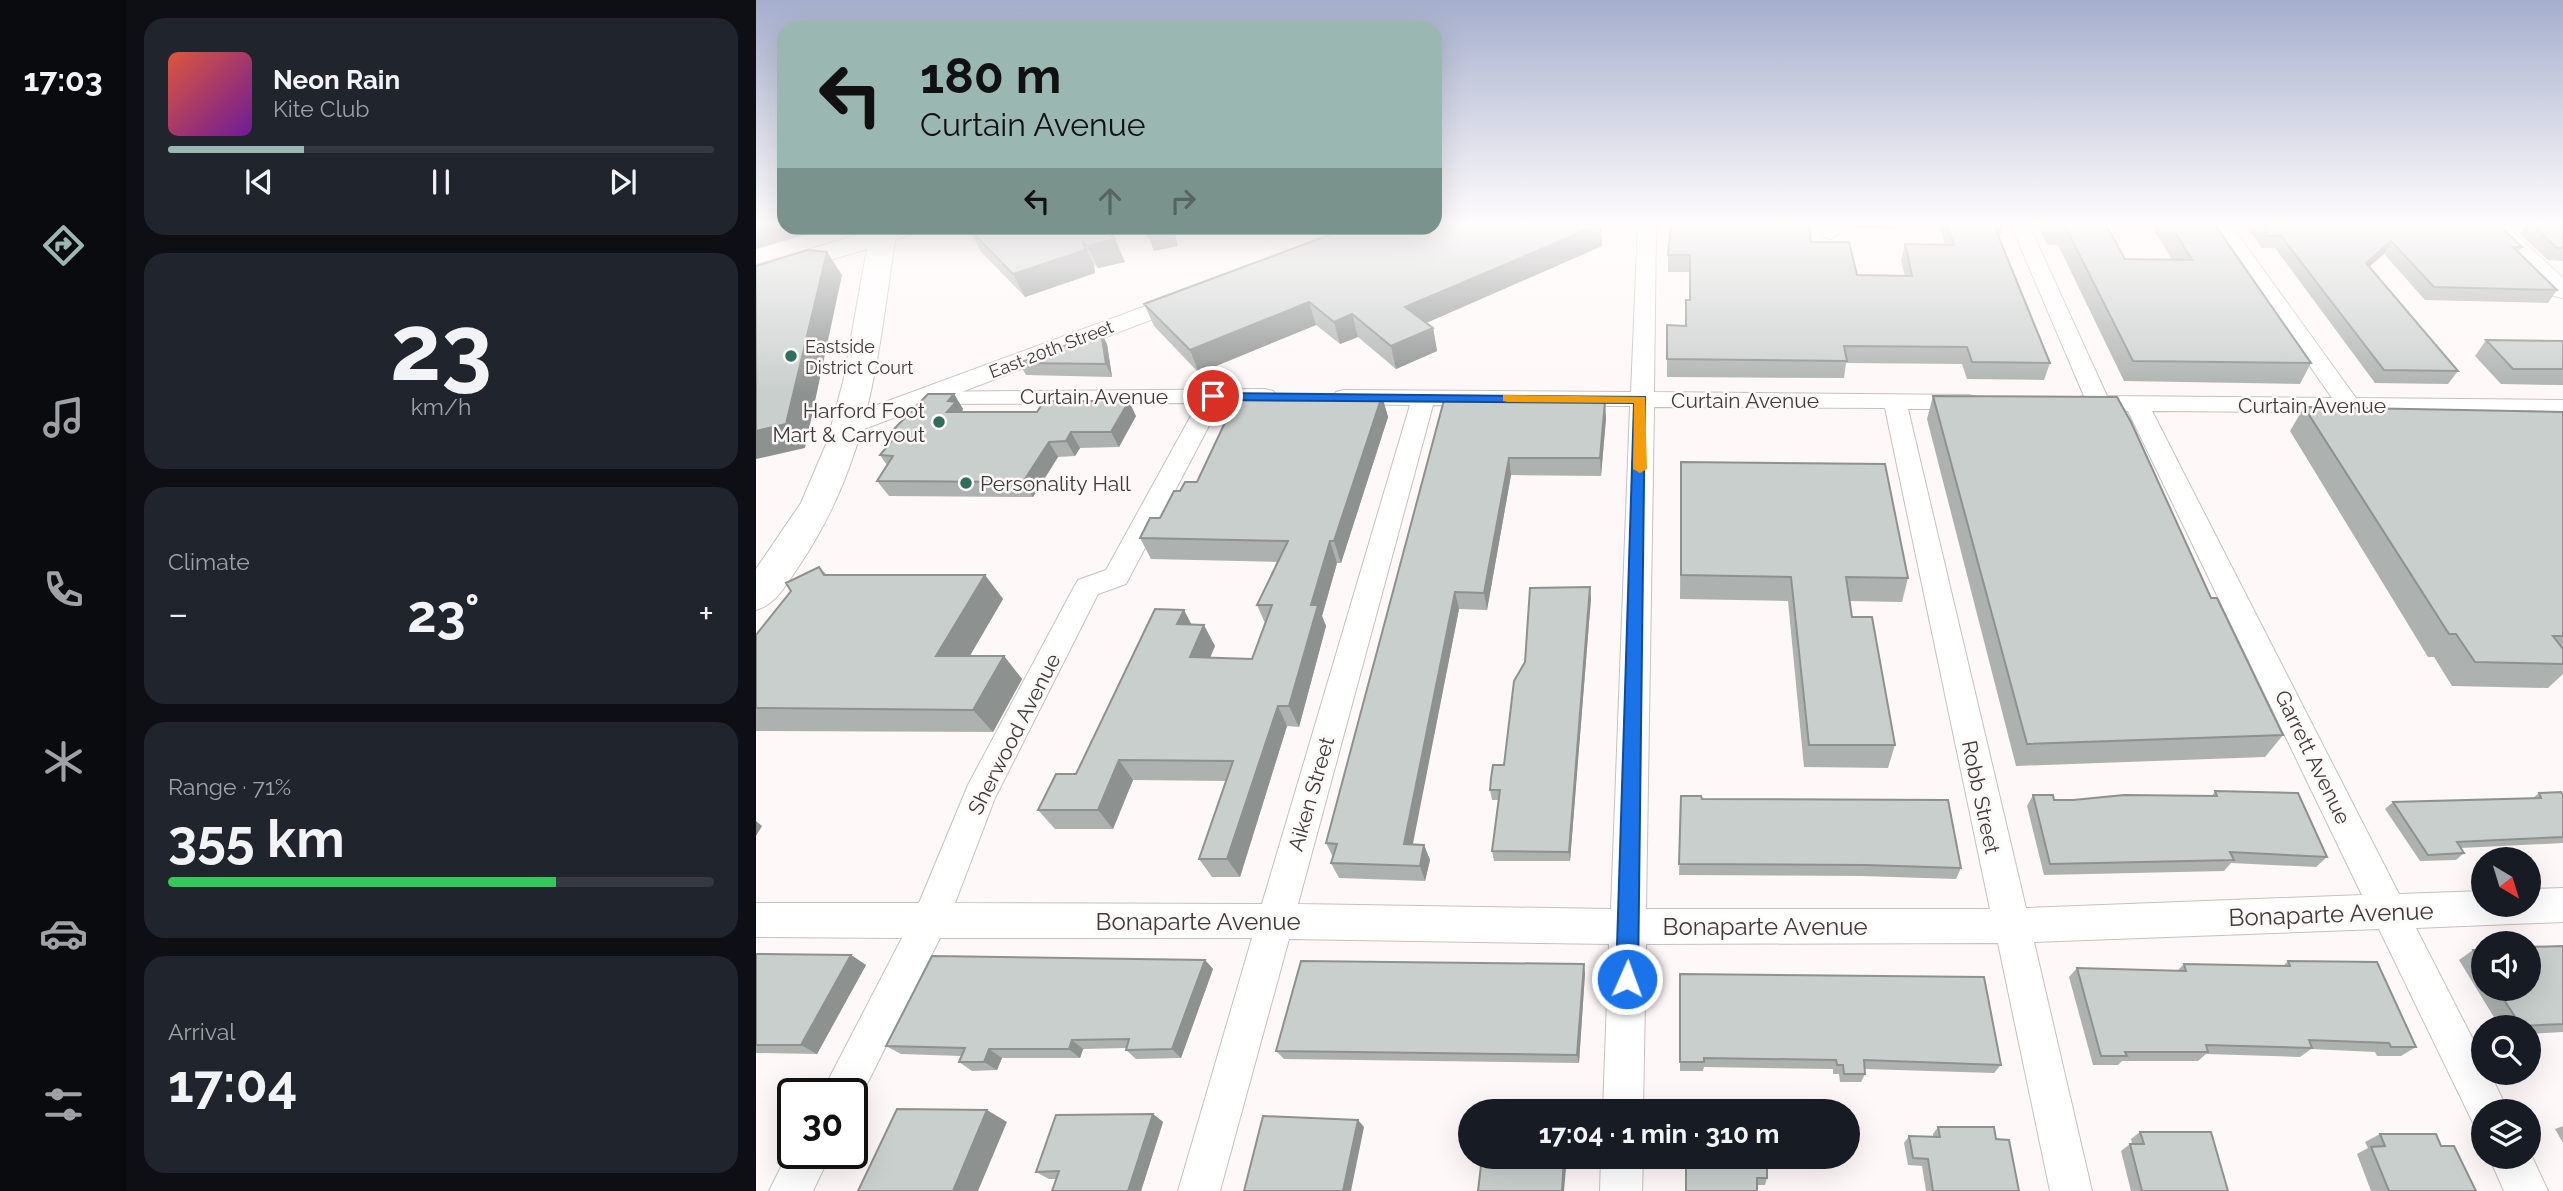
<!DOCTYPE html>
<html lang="en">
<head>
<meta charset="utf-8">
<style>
	:root { --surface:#171b24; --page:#20242c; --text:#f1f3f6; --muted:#9ea1a6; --line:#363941; --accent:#9ab8b1 }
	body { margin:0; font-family:Raleway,sans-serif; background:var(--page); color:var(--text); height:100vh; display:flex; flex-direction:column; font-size:26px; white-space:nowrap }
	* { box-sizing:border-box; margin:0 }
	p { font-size:23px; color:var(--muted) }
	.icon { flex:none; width:38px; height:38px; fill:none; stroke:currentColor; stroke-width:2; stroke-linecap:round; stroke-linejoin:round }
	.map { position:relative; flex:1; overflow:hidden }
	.panel { display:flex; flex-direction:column; gap:18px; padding:18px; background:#0d0f14; width:630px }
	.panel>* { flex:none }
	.hud { position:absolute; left:21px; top:21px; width:665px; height:214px; border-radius:21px; box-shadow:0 7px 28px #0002; background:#9ab8b1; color:#111; overflow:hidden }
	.needle { width:46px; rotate:142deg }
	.fabs { position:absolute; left:1715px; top:847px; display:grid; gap:14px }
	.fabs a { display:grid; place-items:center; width:70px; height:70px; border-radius:50%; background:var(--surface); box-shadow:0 7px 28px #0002; font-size:35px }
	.speed { position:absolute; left:21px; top:1078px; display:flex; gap:14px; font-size:35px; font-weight:700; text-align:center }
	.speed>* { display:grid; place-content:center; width:91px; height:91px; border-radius:50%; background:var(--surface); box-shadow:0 7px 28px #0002; line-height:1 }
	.speed .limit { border:4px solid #111; border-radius:10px; background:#fff; color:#111 }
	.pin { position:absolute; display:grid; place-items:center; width:60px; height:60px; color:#fff; margin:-30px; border:4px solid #fff; border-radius:50%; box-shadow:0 2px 7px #0007 }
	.me { position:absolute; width:77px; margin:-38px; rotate:2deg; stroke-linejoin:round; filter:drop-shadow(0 0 5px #0008) }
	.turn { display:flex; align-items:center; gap:24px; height:147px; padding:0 28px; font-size:32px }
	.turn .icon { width:91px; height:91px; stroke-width:2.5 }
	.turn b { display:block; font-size:49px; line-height:60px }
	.lanes { display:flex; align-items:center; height:66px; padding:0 28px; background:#0003; justify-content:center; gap:35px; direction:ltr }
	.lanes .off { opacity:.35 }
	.big { font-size:52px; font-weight:700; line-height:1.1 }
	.panel .card { flex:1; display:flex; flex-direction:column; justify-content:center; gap:10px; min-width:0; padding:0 24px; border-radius:21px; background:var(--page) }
	.panel .dial { align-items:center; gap:0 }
	.dial b { font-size:91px; line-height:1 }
	.song { display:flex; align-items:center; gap:21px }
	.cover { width:84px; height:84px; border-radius:10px; background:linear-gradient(135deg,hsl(10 70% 55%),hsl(280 70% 35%)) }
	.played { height:7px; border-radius:4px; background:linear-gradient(90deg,var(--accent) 25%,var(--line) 25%) }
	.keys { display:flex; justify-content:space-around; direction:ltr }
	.heat { display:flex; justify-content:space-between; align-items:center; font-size:38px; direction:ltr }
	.charge { height:10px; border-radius:5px; background:linear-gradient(90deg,#34c759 71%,var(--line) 0) }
	.trip { position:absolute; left:702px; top:1099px; width:402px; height:70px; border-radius:35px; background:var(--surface); box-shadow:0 7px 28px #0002; font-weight:700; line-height:70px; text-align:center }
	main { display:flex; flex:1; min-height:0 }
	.tab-bar { display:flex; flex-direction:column; width:126px; justify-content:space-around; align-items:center; background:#090b0e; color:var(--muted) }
	.tab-bar .icon { width:49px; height:49px }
	.tab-bar .current { color:var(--accent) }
	.tab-bar b { font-size:32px; color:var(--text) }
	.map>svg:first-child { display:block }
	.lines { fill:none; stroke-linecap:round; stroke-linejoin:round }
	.minor-casing { stroke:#c7c0c0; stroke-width:2 }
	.tertiary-casing { stroke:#c7c0c0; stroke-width:2 }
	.primary-casing { stroke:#c7c0c0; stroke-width:2 }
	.minor { fill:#fff; fill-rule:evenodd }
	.tertiary { fill:#fff; fill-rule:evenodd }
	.primary { fill:#fff; fill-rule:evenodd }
	.wall { fill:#adb2b0 }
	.shaded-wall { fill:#8d9190 }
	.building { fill:#c9cfcd; stroke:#8d9190; stroke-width:2 }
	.route { fill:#1a73e8; stroke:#114b97; stroke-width:2 }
	.slow { fill:#f59e0b }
	.poi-dot { fill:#306f5c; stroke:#fff8f8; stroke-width:2.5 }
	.labels { text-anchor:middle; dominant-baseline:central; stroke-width:5; stroke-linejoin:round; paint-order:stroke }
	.far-poi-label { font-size:18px; fill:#3d3b3b; stroke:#fff8f8; text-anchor:start }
	.far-street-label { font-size:18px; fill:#3d3b3b; stroke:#fff8f8 }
	.street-label { font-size:21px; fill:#3d3b3b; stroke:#fff8f8 }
	.poi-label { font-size:21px; fill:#3d3b3b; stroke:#fff8f8; text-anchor:end }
	.near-street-label { font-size:24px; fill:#3d3b3b; stroke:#fff8f8 }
</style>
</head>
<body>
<main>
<nav class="tab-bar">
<b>17:03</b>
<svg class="icon current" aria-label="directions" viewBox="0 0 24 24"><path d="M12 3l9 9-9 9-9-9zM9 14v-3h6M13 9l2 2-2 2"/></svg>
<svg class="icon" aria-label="music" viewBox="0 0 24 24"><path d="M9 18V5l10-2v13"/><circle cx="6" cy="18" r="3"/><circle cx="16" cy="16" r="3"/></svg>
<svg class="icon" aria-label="phone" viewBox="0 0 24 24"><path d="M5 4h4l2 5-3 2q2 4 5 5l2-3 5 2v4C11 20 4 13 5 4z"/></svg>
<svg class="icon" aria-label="climate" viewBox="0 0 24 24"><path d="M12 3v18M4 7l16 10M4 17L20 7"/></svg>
<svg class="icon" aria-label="car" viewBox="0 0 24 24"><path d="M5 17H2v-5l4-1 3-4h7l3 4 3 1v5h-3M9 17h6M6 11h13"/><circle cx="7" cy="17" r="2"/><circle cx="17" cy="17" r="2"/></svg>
<svg class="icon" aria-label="filters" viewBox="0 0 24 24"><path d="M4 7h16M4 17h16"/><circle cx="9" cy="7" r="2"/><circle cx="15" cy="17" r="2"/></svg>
</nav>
<section class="panel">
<div class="card">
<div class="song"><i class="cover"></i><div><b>Neon Rain</b><p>Kite Club</p></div></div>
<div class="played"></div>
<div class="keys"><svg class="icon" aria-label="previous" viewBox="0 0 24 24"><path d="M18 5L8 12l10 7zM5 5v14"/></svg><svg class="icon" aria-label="pause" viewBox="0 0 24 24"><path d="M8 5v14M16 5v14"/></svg><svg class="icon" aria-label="next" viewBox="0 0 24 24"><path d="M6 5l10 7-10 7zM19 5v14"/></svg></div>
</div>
<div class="card dial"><b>23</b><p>km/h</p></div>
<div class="card"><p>Climate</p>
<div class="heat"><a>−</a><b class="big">23°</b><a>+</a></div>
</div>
<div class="card"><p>Range · 71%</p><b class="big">355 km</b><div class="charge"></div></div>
<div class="card"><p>Arrival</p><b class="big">17:04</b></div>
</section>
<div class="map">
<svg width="1807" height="1191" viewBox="0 0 1807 1191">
	<rect width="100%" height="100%" fill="#fff8f8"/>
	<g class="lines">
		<g class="minor-casing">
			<path id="minor" d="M882,225h18l-2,167 315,3 8,2 4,5 -4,5 -8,2h-61l118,499 336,-13 -234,-484 -53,-3 -4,-5 4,-5 9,-2 -73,-171h18l78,171 225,2 -120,-173h19l125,173 207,2v14l-411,-3 247,483 84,-3v14h46v-16l34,-1v34l-147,6 67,131v14h7l18,38h-25v18l-9,-4 -95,-196 -345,13 58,249h-42l-52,-248 -352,1 -3,167h-40l6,-167 -320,-5 -69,252h-42l74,-253h-312l-85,170 -3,2v-16h-31l81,-156 -146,-1v-34h163l49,-118 106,-198 4,-7 28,-10 92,-167 -274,1 -8,-2 -4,-5 4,-5 349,-3 8,2 4,5 -4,5 -52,2 -95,181 -28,10 -103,204 -40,105 307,1 148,-499 -66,-1 -8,-2 -4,-5 4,-5 8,-2 287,2zM677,405l197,1 -19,503 -313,-5zM898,407l231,1 105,501h-344z
				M1064,225h18l2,8 -9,6 -7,-2z
				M1733,225h74v8l-65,-2z
				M37,1143v10h38l-18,38h-44z
				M1773,1150l19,41h-44l-15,-34h40z
				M845,1157h42l-1,34h-42z"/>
		</g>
		<g class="tertiary-casing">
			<path id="tertiary" d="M1726,225h24l57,53v20l-9,-2z
				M433,290l9,2 3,5 -3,5 -339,129 -10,3 -10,-3 -4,-6 4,-6z"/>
		</g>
		<g class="primary-casing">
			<path id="primary" d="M115,228l47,1 -4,5 -19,6c-18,122 -25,220 -96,326 -12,17 -22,38 -43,44v-41l45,-66 26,-61 16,-60 24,-133 -111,33v-17l115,-34z"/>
		</g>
		<use href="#minor" class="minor"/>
		<use href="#tertiary" class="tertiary"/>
		<use href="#primary" class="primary"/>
	</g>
	<path class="wall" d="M679,225h166l1,21 -176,77 7,5 4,23 -41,18 -38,-32 -18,7 -24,-19 -117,48 -45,-47 -10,-22z
		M1095,225h45l-1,4 -44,-1z
		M1183,225h62l1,3 -3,11 51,124 -6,17 -77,-1 -5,-15 -116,-1 -2,15 -177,-1v-52l18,1 4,-26v-28h-21v-17l143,-13 46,33 48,1 -4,-15 4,-17 40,1z
		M1282,225h69l-1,2 19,32 47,1 -21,-35h64l96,138 -11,21 -176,-3 -66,-136h-11z
		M1489,225h254l23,22 -4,5 39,38 -9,13 -123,-3 -41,-46 -15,13 89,104 -10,13 -73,-1 -100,-135h-13z
		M1770,225h37v36l-15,-1 -28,-26z
		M213,229l146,10 10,23 -27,6 -4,-4 1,9 -70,24 -44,-45z
		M1730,340l77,1v44l-62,-1 -26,-28z
		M351,344l5,33 -86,-2 -7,-12z
		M198,394l9,15 -1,3 174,4 -17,31 -39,1 -5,8 -17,1 -25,40 -144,-1 -12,-15 10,-16 -7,-10 16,-19 -4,-5z
		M626,396l6,21 -47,146h-4l-15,53 4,10 -27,101 -12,-1 -47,151h-28l-13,-18 28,-78 -94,-1 -20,49h-58l-17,-19 38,-36 108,-164 7,15 24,21 -5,12 42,1 13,-36 -8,-18 21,-43 -127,-3 -11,-21 20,-20 20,-27 17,-9 27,-57 -4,-11z
		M1177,396l278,202 72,137 -18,22 -249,9 -89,-347z
		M688,400l162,18 -5,58 -90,-1 -24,135 -28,-1 -47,236h12l6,15 -5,21 -86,-3 -8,-15 2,-6 -7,-14z
		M1548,407l259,5v262l-15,14 -96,-2 -18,-29h-6l-138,-226z
		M925,462l227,116 -6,24 -52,-1 2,16 43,128 -7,23 -84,-1 -16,-166 -108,-2z
		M63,567l8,8h158l18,24 -33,57h34l18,23 -29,53 -237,-1v-96z
		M835,598l-21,263h-76l-2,-10 7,-51h-7l-2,-10z
		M1459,791l112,66 -11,10 -85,-4 -7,8 -180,4 -17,-69 6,-11 21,5 158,-4z
		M1783,793l24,2v48l-102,5 3,5 -8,7 -36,1 -35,-52 8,-7 140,-4z
		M925,796l21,3 259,69 -5,11 -94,-3 -183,-1z
		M1807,946v86l-34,2v-7h-29l-41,-67 14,-10 10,-1v40h46z
		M0,954l95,1 15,10 -49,89 -61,-1z
		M449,960l8,9 -32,89 -45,1 -10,-9v-2l-43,1 -3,9h-78l-5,12 -25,1 -13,-9 2,-6 -60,-2 -15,-8z
		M1532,961l128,86 -15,9h-24l-2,-4 -64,-3 -11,8 -94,-3 -8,7h-76l-4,4h-25l-24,-88 8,-9 100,3 7,-7 99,2z
		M829,973l-6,90 -295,-4 -8,-8z
		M924,974l321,91 -7,8 -129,-4v5l-4,8h-21l-1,-8h-6v-5l-129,-2 -1,4h-23z
		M397,1114l10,8 -22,69 -85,-12h-7l-13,-7z
		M1807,1126v17l-8,-14z
		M1182,1127l58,12 23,52h-93l-4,-25 -14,-1 -4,-22 5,-7 24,1v-3z
		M1384,1132l88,59h-97l-10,-40 9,-7h2l-1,-5z
		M1624,1134l61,12 35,45h-105l-14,-37 11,-6 -3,-6z
		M929,1157h82v21l-2,7h-8v6h-72z"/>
	<path class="shaded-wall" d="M16,225h12v3h33l2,3 -63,18v-19z
		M842,225h3l1,21 -192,84 -5,-23z
		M416,228h16l-13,5 3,13 -24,5 -6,-15z
		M359,239l10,23 -27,6 -11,-22z
		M1635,241l-7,13 -26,22 8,-13z
		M327,242l11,22 1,9 -70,24 -12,-23z
		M71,252l15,23 -37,173 -49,11v-28z
		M553,302l7,23 -117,48 -9,-23z
		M596,314l6,23 -18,7 -6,-22z
		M677,328l4,23 -41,18 -5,-23z
		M345,332l6,12 5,33 -6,-13z
		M198,394l9,15 -1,2 3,6 -18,-5 1,-11z
		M626,396l6,21 -47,146 -7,-22z
		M373,401l7,15 -17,31 -8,-15z
		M849,401l1,17 -5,58 -1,-18z
		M315,432l9,16 -5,8 -9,-15z
		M293,442l9,15 -25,40 -10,-15z
		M753,458l2,17 -24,135 -3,-17z
		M574,541l7,22 -15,53 4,10 -27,101 -10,-21 22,-101z
		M229,575l18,24 -47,80 -20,-23z
		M834,587l1,11 -21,263 -1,-9z
		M699,592l4,17 -49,250 -6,-15z
		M428,610l11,21 -18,-7z
		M448,625l11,21 -14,32 -11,-21z
		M248,656l18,23 -29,53 -20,-22z
		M522,706l9,20 -47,151 -13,-18z
		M363,760l14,20 -20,49 -15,-19z
		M0,821l6,5 -6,10z
		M668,845l6,15 -5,21 -5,-15z
		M95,955l15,10 -49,89 -16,-9z
		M449,960l8,9 -32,89 -9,-9z
		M828,964l1,9 -6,90 -2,-8z
		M316,1040l11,9 -3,9 -11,-9z
		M233,1049l13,9 -5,12 -13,-8z
		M231,1110l20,12 -29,69h-25z
		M397,1114l10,8 -22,69h-13z
		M602,1120l6,7 -13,64h-8z
		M808,1157h3l-3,34h-2z"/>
	<path class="building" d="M0,225h16l-16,5z
		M679,225h163l-193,82 28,21 -42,18 -39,-32 -18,8 -25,-20 -119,48 -46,-46 204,-76h87z
		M915,225h138l2,17h38l8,33 55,1 -7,-32 49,1 -7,-20h54l1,3h-7l55,135 -78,-1 -5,-15 -123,-1 3,15 -180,-2v-34l19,1v-26h4v-45h-22z
		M1297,225h53l19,34 67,1 -21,-35h44l96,138 -178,-2 -68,-135z
		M1504,225h239l23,22h-9l44,43 -123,-3 -43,-46 -25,22 92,108 -74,-1 -103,-134h-13z
		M1776,225h31v23h-6z
		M217,228h130l12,11 -28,7 -4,-4 2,8 -72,24 -44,-45z
		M390,228h26v2l-24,6z
		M52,250l19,2 -41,172 -30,7v-165z
		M345,332l5,32 -87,-1z
		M1730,340l77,1v28h-50z
		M172,394h26l-6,7 8,1 -9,10h90l7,-11h85l-18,31h-40l-5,9 -17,1 -26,40 -146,-1 16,-25 -13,-1 20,-24h-8z
		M474,395l152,1 -48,145h-4l-19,64h7l-29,101h-11l-51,153h-28l34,-98 -114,-1 -21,50h-60l18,-36h20l79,-165 29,1 -7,14 27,1 -14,32 62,2 20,-54h-15l31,-64 -148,-3 10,-20h10l14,-27h6l5,-9h12l32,-68h-9z
		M1177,396l184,1 14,25 80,176h6l66,137 -256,9z
		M688,400l161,1 -5,57h-91l-25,135 -29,-1 -51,252 20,1 -4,21 -89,-3 6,-19 -11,-1z
		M1548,407l259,5v224h-10l10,13v15l-88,-2 -19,-28h-7z
		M925,462l204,2 23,114 -62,-1 6,40h20l23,128h-86l-18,-168 -110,-2z
		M63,567l5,8h161l-49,81h68l-31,54 -217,-2v-73l35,-44 -5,-8z
		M834,587l-21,265 -77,-1 8,-61h-10l1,-12 2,-13h11l10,-84 11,-19 5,-74z
		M1459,791l83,2 29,64 -97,-5 4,8 -184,4 -17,-69h20l1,5h19l51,-5 93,1z
		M1805,792l2,3v42l-106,5 7,11 -36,2 -35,-53 148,-4 -2,-5z
		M925,796h20l1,3 246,1 13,68 -96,-3 -186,-1z
		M1807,946v78l-42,2 -24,-37h32v-42z
		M1727,949v17l-10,-16z
		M0,954l95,1 -50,90h-45z
		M176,956l273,4 -33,89 -46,1 3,-11 -57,1 -3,9h-80l-5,13h-25l6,-14 -79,-2z
		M545,961l283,3 -7,91 -301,-4z
		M1532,961l89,1 39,85h-25l-2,-4 -80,-3 3,8 -106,-3 2,7h-83l2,4h-26l-24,-88 109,3 -2,-7 106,2z
		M924,974l304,3 17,88 -137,-5 1,14h-21l-1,-9h-6l-1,-5 -132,-2v4h-24z
		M141,1109l90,1 -34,81h-95z
		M397,1114l-25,77h-76l7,-20 -23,1 20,-57z
		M507,1116l95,4 -15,71h-99z
		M1182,1127h56l2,12 13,1 10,51h-86l-5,-32 -15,-1 -4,-22 31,1z
		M1384,1132h71l17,59h-86l-12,-47h14z
		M1624,1134h56l5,12h13l22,45h-87l-18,-44 14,-1z
		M726,1157h82l-2,34h-84z
		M930,1157h81v21h-10v13h-71z"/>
	<linearGradient id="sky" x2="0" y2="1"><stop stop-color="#a5aecc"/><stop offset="0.57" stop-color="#fffcfc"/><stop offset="1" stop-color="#fffcfc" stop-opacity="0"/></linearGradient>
	<rect width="1807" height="392" fill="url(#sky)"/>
	<path class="route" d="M452,393l437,4 -7,582 -3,8 -8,3 -8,-3 -3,-8 18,-576 -421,-3 -5,-1z"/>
	<path class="slow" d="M747,395l142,2 2,72 -7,4 -7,-4 1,-66 -126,-1 -5,-1z"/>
	<g class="poi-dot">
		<circle cx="35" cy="356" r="7"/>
		<circle cx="183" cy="422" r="7"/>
		<circle cx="210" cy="483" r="7"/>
	</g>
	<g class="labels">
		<g class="far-poi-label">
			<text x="49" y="346">Eastside<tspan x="49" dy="21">District Court</tspan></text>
		</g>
		<g class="far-street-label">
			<text transform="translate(295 349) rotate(-21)">East 20th Street</text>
		</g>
		<g class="street-label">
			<text x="338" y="396">Curtain Avenue</text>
			<text x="989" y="400">Curtain Avenue</text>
			<text x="1556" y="405">Curtain Avenue</text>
			<text transform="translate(258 734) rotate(-63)">Sherwood Avenue</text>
			<text transform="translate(1557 757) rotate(64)">Garrett Avenue</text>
			<text transform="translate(555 794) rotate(-74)">Aiken Street</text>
			<text transform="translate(1225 797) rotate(78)">Robb Street</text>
		</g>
		<g class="poi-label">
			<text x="169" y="410">Harford Foot<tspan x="169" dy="24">Mart &amp; Carryout</tspan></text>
			<text x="224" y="483" text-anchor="start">Personality Hall</text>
		</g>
		<g class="near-street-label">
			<text transform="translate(1575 914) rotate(-2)">Bonaparte Avenue</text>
			<text x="442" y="921">Bonaparte Avenue</text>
			<text x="1009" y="926">Bonaparte Avenue</text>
		</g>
	</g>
</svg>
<div class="fabs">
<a><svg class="needle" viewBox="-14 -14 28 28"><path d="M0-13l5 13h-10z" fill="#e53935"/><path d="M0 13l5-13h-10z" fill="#9ea1a6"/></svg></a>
<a><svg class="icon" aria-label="sound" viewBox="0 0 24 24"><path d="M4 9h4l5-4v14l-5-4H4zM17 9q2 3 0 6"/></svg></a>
<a><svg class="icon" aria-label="search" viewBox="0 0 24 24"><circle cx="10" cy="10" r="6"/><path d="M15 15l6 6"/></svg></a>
<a><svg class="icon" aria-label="layers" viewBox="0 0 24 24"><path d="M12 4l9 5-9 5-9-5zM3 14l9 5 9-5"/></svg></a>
</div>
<div class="speed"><div class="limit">30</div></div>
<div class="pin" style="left:457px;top:396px;background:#d93025"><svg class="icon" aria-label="arrive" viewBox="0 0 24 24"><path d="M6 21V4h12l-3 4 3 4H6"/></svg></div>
<svg class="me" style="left:871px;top:979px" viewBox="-20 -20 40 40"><circle r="17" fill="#1a73e8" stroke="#fff" stroke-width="3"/><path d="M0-11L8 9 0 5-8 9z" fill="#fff"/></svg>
<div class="trip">17:04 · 1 min · 310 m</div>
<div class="hud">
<div class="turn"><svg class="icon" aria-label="left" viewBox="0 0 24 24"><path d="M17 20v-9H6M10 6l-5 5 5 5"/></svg><div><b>180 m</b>Curtain Avenue</div></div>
<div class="lanes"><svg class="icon" aria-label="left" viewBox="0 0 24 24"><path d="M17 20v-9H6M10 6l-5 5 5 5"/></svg><svg class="icon off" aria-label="ahead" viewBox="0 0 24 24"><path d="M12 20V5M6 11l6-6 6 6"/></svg><svg class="icon off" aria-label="right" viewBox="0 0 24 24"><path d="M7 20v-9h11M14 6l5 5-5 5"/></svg></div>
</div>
</div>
</main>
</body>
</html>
